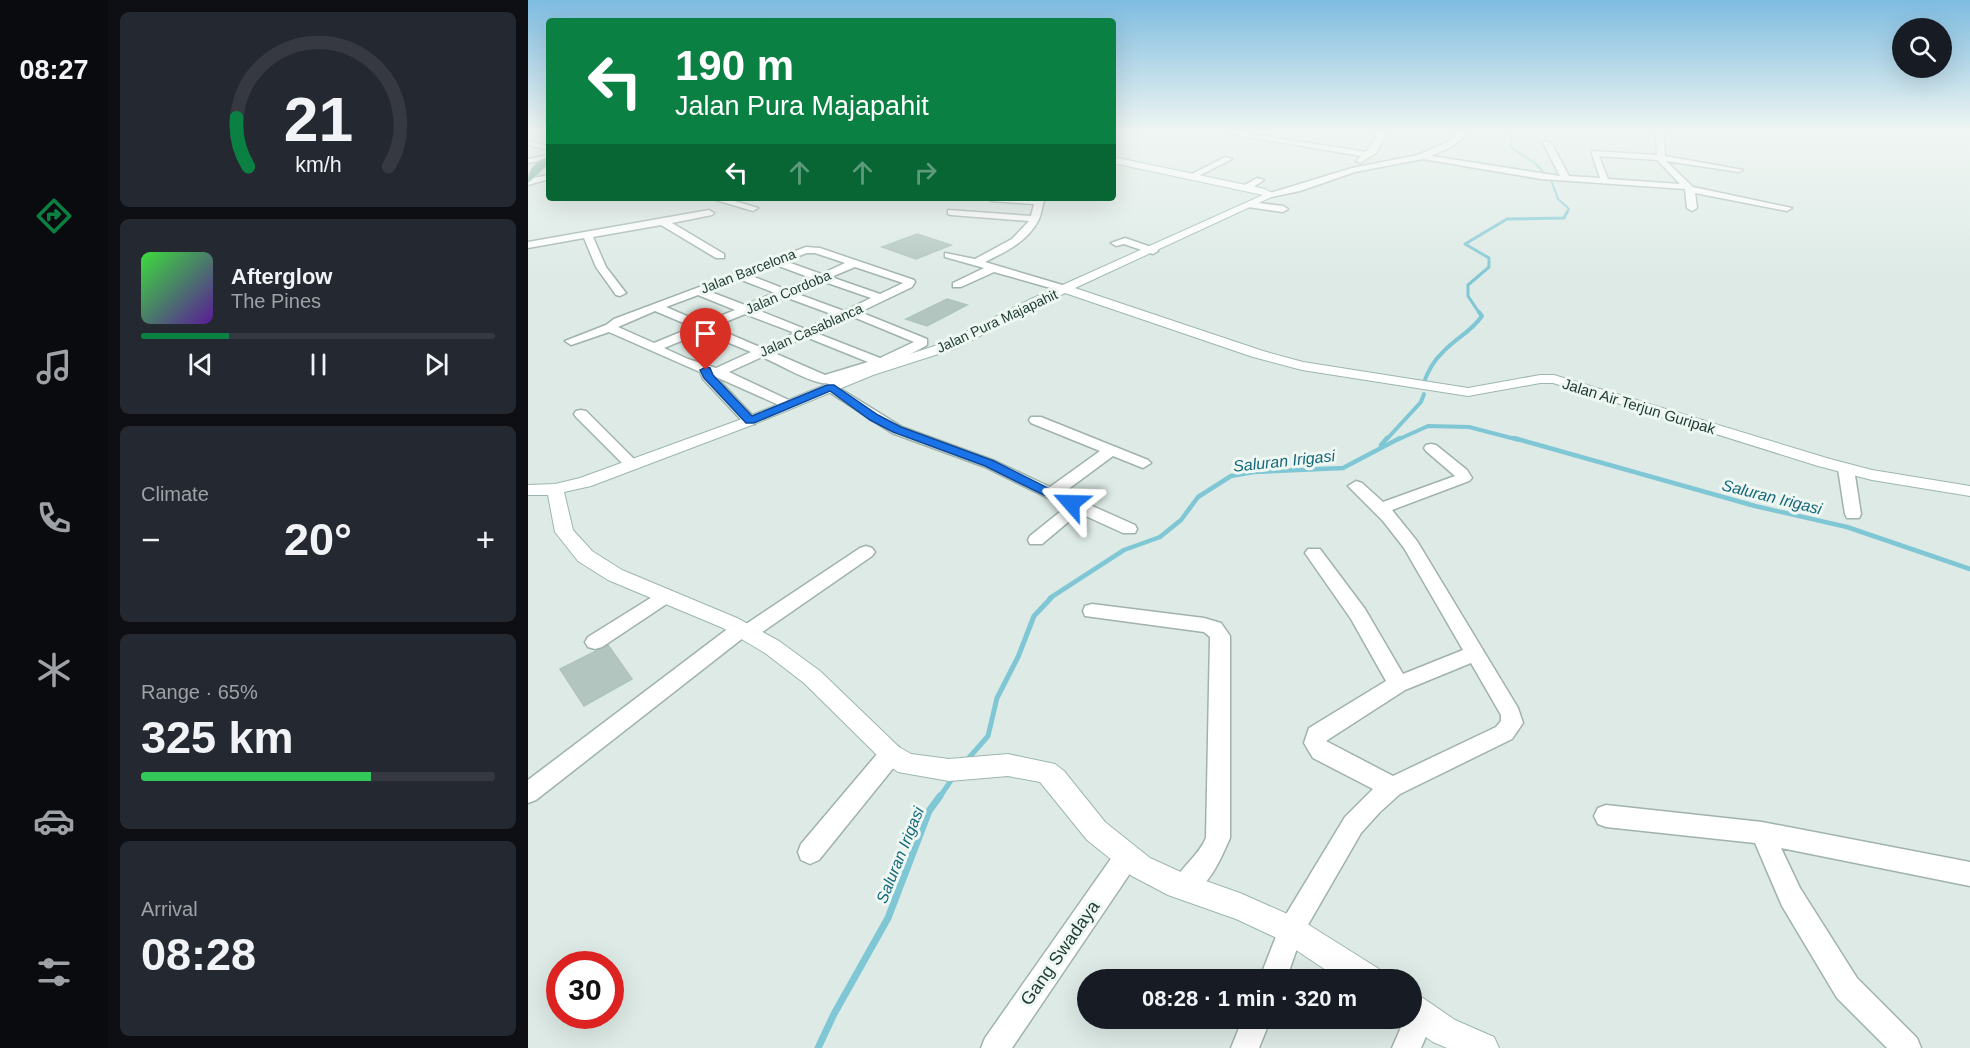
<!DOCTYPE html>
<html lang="en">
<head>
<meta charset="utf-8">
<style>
	:root { --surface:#171b24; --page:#242831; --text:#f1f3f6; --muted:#9ea1a6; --line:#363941; --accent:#0b8043 }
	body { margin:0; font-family:Arial,sans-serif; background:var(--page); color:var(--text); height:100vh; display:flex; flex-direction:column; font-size:22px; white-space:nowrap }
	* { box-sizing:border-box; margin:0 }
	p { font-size:20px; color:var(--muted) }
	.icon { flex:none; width:33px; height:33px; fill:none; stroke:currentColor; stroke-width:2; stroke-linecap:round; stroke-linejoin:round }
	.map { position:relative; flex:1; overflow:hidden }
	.drawer { display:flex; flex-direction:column; gap:12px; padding:12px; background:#0d0f14; width:420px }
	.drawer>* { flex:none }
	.banner { position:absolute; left:18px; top:18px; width:570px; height:183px; border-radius:6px; box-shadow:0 6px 24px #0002; background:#0b8043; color:#fff; overflow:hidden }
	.buttons { position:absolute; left:1364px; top:18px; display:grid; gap:12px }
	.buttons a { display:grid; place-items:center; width:60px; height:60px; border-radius:50%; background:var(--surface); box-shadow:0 6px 24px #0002; font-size:30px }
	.speed { position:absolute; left:18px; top:951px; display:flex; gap:12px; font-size:30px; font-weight:700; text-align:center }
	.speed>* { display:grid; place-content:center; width:78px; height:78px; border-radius:50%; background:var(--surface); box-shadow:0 6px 24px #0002; line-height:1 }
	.speed .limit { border:9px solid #d22; background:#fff; color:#111 }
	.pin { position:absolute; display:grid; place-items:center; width:51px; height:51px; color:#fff; margin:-62px -26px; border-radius:50% 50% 50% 0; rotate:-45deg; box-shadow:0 0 6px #0007 }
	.pin .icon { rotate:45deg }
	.me { position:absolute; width:66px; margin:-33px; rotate:295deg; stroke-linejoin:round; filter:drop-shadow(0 0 4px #0008) }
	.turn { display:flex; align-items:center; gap:21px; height:126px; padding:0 30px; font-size:27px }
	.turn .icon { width:78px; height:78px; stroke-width:2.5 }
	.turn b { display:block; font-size:42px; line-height:51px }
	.lanes { display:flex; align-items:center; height:57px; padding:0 30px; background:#0003; justify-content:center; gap:30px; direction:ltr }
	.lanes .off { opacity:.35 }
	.big { font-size:45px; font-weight:700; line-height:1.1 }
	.drawer .tile { flex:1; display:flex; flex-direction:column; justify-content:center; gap:9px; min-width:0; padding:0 21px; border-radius:9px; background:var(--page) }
	.drawer .dial { align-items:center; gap:0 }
	.dial svg { height:156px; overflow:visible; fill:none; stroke:var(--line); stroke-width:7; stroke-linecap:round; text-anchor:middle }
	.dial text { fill:var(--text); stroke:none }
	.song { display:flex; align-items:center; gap:18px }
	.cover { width:72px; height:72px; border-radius:9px; background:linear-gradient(135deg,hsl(120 70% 55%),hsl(270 70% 35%)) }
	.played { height:6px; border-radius:3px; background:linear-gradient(90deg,var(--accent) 25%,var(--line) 25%) }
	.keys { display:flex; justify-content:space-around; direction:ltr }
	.heat { display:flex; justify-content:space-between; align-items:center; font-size:33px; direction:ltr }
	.charge { height:9px; border-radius:4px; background:linear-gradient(90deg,#34c759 65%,var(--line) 0) }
	.trip { position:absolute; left:549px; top:969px; width:345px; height:60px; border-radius:30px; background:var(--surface); box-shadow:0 6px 24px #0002; font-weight:700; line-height:60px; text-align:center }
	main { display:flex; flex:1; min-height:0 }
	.dock { display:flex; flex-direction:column; width:108px; justify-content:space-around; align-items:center; background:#090b0e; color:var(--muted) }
	.dock .icon { width:42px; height:42px }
	.dock .active { color:var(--accent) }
	.dock b { font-size:27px; color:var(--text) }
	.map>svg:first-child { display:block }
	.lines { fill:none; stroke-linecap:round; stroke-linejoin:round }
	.stream-far5 { stroke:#80c7d5; stroke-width:2 }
	.stream-far4 { stroke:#80c7d5; stroke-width:3 }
	.stream-far3 { stroke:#80c7d5; stroke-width:4 }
	.stream-far2 { stroke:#80c7d5; stroke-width:4.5 }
	.stream-far1 { stroke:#80c7d5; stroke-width:5 }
	.stream { stroke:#80c7d5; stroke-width:7 }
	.building { fill:#b2c5be; stroke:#afc4bc; stroke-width:1.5 }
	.street-casing { stroke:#a0b2ac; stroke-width:3 }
	.secondary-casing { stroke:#9cb7ad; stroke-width:2 }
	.primary-casing { stroke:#bcc4c2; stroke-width:2 }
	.street { fill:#fff; fill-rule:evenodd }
	.secondary { fill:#fff; fill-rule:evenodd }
	.primary { fill:#5ea492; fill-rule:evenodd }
	.route { fill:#1a73e8; stroke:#114b97; stroke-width:1.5 }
	.labels { text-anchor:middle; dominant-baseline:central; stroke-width:6; stroke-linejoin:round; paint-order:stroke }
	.far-street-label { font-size:14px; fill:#1e3b33; stroke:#eef7f2 }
	.street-label { font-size:15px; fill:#1e3b33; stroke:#eef7f2 }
	.water-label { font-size:16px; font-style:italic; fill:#14687a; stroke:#eef7f2 }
	.near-street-label { font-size:18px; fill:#1e3b33; stroke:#eef7f2 }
</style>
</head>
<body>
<main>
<nav class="dock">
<b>08:27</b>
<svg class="icon active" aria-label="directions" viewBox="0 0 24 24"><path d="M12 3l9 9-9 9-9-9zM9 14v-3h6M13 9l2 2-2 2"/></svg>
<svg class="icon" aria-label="music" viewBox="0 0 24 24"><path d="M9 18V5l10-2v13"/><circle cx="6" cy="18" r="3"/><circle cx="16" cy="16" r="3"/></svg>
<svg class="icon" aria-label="phone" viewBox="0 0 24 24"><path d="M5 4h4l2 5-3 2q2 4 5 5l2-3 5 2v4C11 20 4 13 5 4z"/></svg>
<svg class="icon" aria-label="climate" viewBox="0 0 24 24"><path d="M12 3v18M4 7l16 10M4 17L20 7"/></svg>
<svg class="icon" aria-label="car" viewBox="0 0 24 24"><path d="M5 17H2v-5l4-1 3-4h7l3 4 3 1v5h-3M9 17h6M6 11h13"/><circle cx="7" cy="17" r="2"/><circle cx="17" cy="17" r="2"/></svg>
<svg class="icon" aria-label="filters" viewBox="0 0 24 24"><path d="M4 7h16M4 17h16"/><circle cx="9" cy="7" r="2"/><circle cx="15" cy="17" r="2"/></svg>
</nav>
<section class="drawer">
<div class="tile dial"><svg viewBox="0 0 100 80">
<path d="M14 69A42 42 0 1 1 86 69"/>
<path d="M14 69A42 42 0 0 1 8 44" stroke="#0b8043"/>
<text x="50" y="56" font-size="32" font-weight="700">21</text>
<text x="50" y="72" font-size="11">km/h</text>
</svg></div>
<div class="tile">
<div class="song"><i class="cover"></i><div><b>Afterglow</b><p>The Pines</p></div></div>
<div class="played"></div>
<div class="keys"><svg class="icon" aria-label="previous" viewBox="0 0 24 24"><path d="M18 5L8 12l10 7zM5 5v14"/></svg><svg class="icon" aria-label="pause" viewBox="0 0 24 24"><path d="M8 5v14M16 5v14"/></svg><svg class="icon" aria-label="next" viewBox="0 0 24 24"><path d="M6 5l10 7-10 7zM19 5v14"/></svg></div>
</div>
<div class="tile"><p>Climate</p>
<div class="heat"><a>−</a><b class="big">20°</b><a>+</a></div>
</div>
<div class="tile"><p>Range · 65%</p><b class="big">325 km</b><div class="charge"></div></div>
<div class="tile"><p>Arrival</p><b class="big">08:28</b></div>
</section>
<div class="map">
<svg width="1442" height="1048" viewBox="0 0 1442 1048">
	<rect width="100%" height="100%" fill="#ddeae5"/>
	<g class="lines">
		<path class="stream-far5" d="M982,133l2,15 23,15 12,13
			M1023,180l7,19 11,10 -2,4"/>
		<path class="stream-far4" d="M952,314l-12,-18v-11l21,-18v-9l-24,-14 42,-25 57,-1 3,-6"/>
		<path class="stream-far3" d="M895,385c4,-12 10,-24 20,-33 13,-14 28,-20 39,-36l-3,-4
			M858,440l35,-38 3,-8
			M869,440l31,-14 41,1 50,13"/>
		<path class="stream-far2" d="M986,438l241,68 92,21 123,42
			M853,445l6,-7
			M522,598l74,-48 36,-13 21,-17 17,-23 33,-21 23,-4 89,-4 57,-30"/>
		<path class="stream-far1" d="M439,760l21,-24 9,-38 21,-41 16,-41 18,-19
			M411,798l15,-22"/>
		<path class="stream" d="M290,1048l16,-34 54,-96 41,-107 11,-15"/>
	</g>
	<path class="building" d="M389,234l34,11 -35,14 -34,-12z
		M419,299l20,6 -40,21 -21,-7z
		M80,645l24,34 -48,27 -24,-37z"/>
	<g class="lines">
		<g class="street-casing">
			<path id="street" d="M716,133l122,19 13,-19h8l-11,20 -16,10 -4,-2 5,-5 -129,-22z
				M932,133h9l-16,13 -22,10 129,20 -17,-33 4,-2 4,2 18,33 31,2 -9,-27 66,4 -1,-18 -4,-4h8l4,4 1,19 78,14 -4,2 -73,-11 27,26 99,21 -5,3 -92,-18 2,15 -5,3 -5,-3 -2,-19 -144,-10 -118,-20 -68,13 -55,19 -29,6 -4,-3 85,-26 66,-13 30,-13zM1071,156l58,4 23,24 -72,-5z
				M0,141l21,5v4l-21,-5z
				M21,155v4l-21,4v-4z
				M697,157l7,2 -37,19 -7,-2z
				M21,175v4l-21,6v-6z
				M729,178l7,2 -15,10h-6v-4z
				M181,198h15l34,10 -5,3z
				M459,198h58c-3,7 -3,16 -7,23 -11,21 -33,31 -53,41l84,25v4h-8l-67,-19 -33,15h-8v-4l31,-15 -39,-11v-4l30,6 37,-20 17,-18 -78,-6 -3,-1v-4l83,6 3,-12 -43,-3z
				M723,202l32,4 5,3 -5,3 -35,-5 -1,-2z
				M181,210l5,3 -2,2 -40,8 52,31v4h-8l-55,-33 -68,12 13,30 20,26 -6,3 -4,-1 -20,-28 -12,-29 -56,10v-6z
				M597,238l32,11 1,2 -5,3 -29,-10 -8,2 -5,-3z
				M278,247l14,1 94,32 1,2 -3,5 -52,25 67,27v6c-18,11 -84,41 -105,38 -17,-3 -43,-19 -60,-26l-33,15 64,30 2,3 -7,4 -72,-32 39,41 2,3 -2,3h-10l-42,-45 -3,-7 -91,-40 -38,13 -6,-4 41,-16 8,-6zM279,253h8l30,10 -24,11 -36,-13zM248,265l35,13 -26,11 -36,-14zM327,267l48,16 -23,11 -49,-17zM211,279l36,14 -30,12 -37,-14zM294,281l49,17 -27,13 -49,-18zM170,295l37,15 -32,13 -37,-16zM257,297l49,18 -29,14 -50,-20zM127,311l38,16 -39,16 -36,-16zM217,314l50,19 -33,15 -49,-21zM323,316l63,26 -34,16 -64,-25zM175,332l48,20 -35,16 -28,-9 -24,-11zM278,337l62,25 -43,13 -53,-23z
				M303,383l71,44 93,34 55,26 50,-36 -69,-28 -2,-3 2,-3h10l107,43 3,3 -8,5 -30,-12 -50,37 72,32 2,4 -2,4h-12l-44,-20 -37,31h-12l-2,-4 2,-4 36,-29 -81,-40 -93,-34 -66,-43 -2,-3 2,-3z
				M53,410l5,1 54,54 -3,3h-10l-51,-51 -2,-3 2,-3z
				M903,444l5,1 31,25 5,8 -3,3 -77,29 25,31 101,167 5,15 -11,16 -112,55 -20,18 -19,21 -60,104 -15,43h-27l23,-59 63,-104 28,-28 -60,-31 -9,-15 5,-15 77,-47 -35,-62 -46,-66 3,-4h12l45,60 38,65 60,-24 -59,-102 -21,-27 -35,-35 8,-5 6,2 21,19 72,-26 -29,-25 -2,-3 2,-3zM943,663l30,52v6l-5,6 -103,49 -67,-35 79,-51z
				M1318,464l8,5 7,45 -2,4h-12l-2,-4 -7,-45z
				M338,546l6,2 3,4 -3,4 -117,81 -12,1 -207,162 -8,3v-23l206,-156 7,-2 5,2 114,-76z
				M137,589l6,2 3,5 -3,5 -69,46 -7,2 -7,-2 -3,-5 3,-5z
				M564,604l112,14 17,5 9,13v202c-10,23 -22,51 -46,61l-9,-3 -4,-9c8,-19 27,-30 35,-49l4,-201 -6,-5 -119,-16 -2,-5 2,-5z
				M363,744l8,3 3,7 -3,7 -80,99 -9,4 -9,-4 -3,-8 3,-8 82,-97z
				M1078,805l156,17 208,40v24l-189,-38 19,40 57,90 60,60 4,10h-34l-50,-50 -55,-92 -27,-63 -149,-16 -8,-3 -4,-8 4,-8z
				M598,846l9,4 3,8 -3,8 -123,182h-31l4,-10 132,-188z
				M893,1002l10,4 4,10 -14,32h-29l13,-30h7v-12z
				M715,1018h28l-12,30h-28z"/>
		</g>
		<g class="secondary-casing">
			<path id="secondary" d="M585,157l152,32 11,6 -201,93 188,63 40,11 165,26 72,-13h14l276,84 42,11 98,16v10l-98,-16 -54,-14 -265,-83h-13l-72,13 -166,-26 -49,-13 -188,-64 -111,56 -81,26 -121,50 -161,61 -27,6 9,38 19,21 30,19 115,48 42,23 41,30 79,76 12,7 38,5 59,-5 47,10 9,7 41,51 45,36 33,15 57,20 61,27 78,49 4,11h-42l-60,-40 -45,-21 -68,-24 -36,-19 -45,-36 -47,-58 -32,-6 -59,5 -51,-9 -15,-11 -79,-78 -39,-30 -42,-25 -115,-48 -30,-19 -23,-29 -7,-37h-20v-10l27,-1 25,-6 162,-59 121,-50 81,-26 85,-43 234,-105 -150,-32z
				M884,994l11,4 32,22 39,17 5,11h-52l-14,-6 -32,-22 11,-2z"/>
		</g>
		<g class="primary-casing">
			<path id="primary" d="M21,156v7l-21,20c0,-14 8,-22 21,-27z"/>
		</g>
		<use href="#street" class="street"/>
		<use href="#secondary" class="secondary"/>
		<use href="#primary" class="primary"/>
	</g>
	<linearGradient id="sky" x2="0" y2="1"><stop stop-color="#7ebce0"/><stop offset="0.47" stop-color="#f0f6f3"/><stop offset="1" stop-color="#f0f6f3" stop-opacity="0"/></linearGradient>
	<rect width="1442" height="280" fill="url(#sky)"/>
	<path class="route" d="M178,367l4,1 3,7 39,41 75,-31h7l44,30 23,12 93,34 84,42 -2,3h-10l-81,-40 -92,-34 -23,-12 -40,-29 -76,32h-8l-42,-45 -4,-8z"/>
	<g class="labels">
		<g class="far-street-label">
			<text transform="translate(220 271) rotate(-21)">Jalan Barcelona</text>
			<text transform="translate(260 292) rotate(-23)">Jalan Cordoba</text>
			<text transform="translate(469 321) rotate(-25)">Jalan Pura Majapahit</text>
			<text transform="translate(283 330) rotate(-24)">Jalan Casablanca</text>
		</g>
		<g class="street-label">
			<text transform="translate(1111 406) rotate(17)">Jalan Air Terjun Guripak</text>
		</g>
		<g class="water-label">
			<text transform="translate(756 461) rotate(-6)">Saluran Irigasi</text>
			<text transform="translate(1244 497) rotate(14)">Saluran Irigasi</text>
			<text transform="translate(372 855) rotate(-68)">Saluran Irigasi</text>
		</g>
		<g class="near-street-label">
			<text transform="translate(532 953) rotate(-55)">Gang Swadaya</text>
		</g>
	</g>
</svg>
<div class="buttons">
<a><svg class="icon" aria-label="search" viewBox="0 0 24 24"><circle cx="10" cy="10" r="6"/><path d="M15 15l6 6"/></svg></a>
</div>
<div class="speed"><div class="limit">30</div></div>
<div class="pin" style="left:178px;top:370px;background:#d93025"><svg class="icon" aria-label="arrive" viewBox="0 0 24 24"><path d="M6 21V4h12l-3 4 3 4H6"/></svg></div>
<svg class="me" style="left:543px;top:503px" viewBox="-20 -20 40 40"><path d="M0-17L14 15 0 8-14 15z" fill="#1a73e8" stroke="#fff" stroke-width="4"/></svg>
<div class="trip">08:28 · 1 min · 320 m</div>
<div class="banner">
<div class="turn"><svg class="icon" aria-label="left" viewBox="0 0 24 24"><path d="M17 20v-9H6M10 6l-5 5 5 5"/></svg><div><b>190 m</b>Jalan Pura Majapahit</div></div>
<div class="lanes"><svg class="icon" aria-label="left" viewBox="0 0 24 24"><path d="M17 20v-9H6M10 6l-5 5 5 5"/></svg><svg class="icon off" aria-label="ahead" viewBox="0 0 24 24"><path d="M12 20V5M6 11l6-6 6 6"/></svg><svg class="icon off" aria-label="ahead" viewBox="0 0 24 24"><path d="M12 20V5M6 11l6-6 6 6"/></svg><svg class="icon off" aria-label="right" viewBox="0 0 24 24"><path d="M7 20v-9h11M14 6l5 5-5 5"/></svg></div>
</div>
</div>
</main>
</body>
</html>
